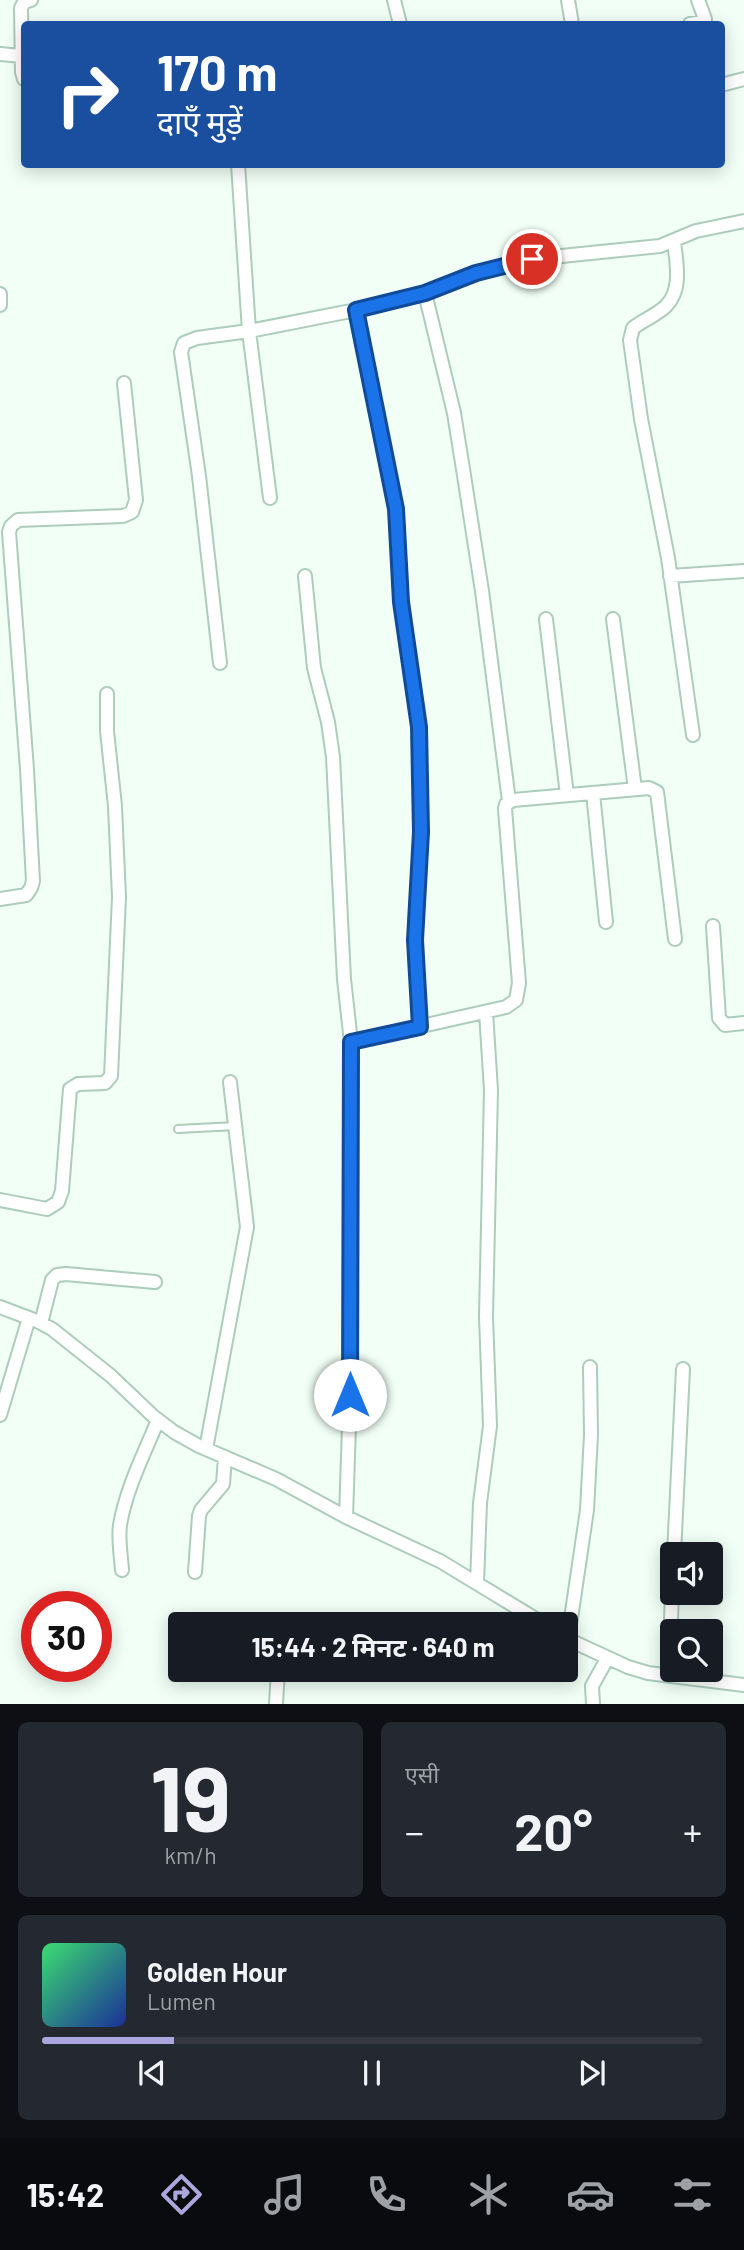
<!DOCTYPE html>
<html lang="hi">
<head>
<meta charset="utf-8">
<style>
	:root { --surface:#171b24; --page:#242831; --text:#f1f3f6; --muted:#9ea1a6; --line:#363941; --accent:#aca6de }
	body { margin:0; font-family:Barlow,"Noto Sans Devanagari",sans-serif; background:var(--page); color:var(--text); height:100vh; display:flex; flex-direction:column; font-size:26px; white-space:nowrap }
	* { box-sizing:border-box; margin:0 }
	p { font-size:23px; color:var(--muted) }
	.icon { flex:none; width:38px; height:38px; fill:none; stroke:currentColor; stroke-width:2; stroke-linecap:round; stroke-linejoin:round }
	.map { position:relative; height:1704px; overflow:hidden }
	.details { display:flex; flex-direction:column; gap:18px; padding:18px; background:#0d0f14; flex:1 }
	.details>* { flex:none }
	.banner { position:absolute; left:21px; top:21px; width:704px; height:147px; border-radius:7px; box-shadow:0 4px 18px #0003; background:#1a4fa0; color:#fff; overflow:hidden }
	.tools { position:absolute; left:660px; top:1542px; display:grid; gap:14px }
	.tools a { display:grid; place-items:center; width:63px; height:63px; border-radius:7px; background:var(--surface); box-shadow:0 4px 18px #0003; font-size:35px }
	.speed { position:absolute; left:21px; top:1591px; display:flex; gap:14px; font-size:35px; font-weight:700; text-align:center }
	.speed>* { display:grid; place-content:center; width:91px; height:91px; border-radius:50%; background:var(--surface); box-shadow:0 4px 18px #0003; line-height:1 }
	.speed .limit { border:10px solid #d22; background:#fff; color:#111 }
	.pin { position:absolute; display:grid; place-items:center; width:60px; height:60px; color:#fff; margin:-30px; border:4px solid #fff; border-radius:50%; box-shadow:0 2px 7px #0007 }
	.me { position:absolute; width:77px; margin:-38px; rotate:0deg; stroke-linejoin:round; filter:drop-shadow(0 0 5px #0008) }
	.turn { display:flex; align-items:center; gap:24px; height:147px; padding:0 21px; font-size:32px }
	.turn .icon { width:91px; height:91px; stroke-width:2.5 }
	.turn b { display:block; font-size:49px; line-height:60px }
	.big { font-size:52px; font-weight:700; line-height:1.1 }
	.details .widget { flex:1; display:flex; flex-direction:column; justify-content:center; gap:10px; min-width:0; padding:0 24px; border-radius:10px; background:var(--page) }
	.details .dial { align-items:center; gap:0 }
	.dial b { font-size:91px; line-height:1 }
	.song { display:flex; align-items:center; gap:21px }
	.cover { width:84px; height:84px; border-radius:10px; background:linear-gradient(135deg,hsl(140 70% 55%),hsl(230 70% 35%)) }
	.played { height:7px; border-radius:4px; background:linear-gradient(90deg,var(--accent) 20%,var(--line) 20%) }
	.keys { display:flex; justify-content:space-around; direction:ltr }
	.heat { display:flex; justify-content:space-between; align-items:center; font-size:38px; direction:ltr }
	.details .tiles { flex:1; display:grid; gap:18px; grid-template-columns:1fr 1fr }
	.widget:last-child { grid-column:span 2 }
	.trip { position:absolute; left:168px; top:1612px; width:410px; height:70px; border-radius:7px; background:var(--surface); box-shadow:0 4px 18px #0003; font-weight:700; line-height:70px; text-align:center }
	.menu { display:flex; height:112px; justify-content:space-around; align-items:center; background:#090b0e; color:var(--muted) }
	.menu .icon { width:49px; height:49px }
	.menu .on { color:var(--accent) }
	.menu b { font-size:32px; color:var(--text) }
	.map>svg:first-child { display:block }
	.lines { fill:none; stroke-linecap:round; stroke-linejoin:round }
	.lane-casing { stroke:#accdbb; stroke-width:10 }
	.street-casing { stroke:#accdbb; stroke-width:16 }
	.lane { stroke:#fff; stroke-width:6 }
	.street { stroke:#fff; stroke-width:12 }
	.route-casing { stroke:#114b97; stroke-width:18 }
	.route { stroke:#1a73e8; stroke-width:12 }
</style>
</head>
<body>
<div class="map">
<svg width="744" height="1704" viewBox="0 0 744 1704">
	<rect width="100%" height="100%" fill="#f1fff7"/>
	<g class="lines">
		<g class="lane-casing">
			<path id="lane" d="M178,1129l58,-3"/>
		</g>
		<g class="street-casing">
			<path id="street" d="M394,0l6,24
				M568,0l4,24
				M690,24l13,-2 2,-3 -7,-19
				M0,54l21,2
				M24,79l-2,-7 -1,-64 3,-6 7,-2
				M721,85l23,-6
				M238,164l11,167 21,167
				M674,241c2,21 9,48 -8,65 -9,9 -23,14 -33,22l-3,12 11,79 27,139 25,177
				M425,293l29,120 9,56 19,122 27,210
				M0,294v11
				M356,310l40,199 5,93 18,125 2,105 -6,108 5,87
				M305,576l9,92 14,54 5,35 11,222 7,63 -1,353 -4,122
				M670,576l74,-5
				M546,619l21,176
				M613,619l22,170
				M220,663l-21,-187 -18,-124 3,-9 13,-5 52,-7 107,-21 69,-17 51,-20 56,-14 128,-13 36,-15 48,-10
				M593,793l13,129
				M0,899l26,-4 5,-7 2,-7 -6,-112 -18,-237 2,-6 7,-6 105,-4 9,-4 4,-12 -12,-117
				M713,926l6,92 6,7 19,-2
				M351,1042l155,-35 10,-7 3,-17 -14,-174 1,-5 7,-4 136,-12 8,4 18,147
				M0,1200l47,9 11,-7 4,-11 8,-102 8,-5 27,-1 6,-7 8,-179 -4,-91 -8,-75v-37
				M0,1307l37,14 15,8 59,47 42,40 21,16 25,14 77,33 70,38 94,44 104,63
				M41,1323l11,-43 5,-5 9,-1 89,8
				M0,1415l29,-97
				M206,1449l41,-222 -17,-145
				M674,1554l9,-185
				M122,1570c-1,-15 -4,-31 -2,-45 6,-36 24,-71 38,-105
				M195,1572l4,-56 2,-6 22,-26 2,-27
				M477,1583l3,-80 10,-77 -4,-110 5,-226 -5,-78
				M565,1638l63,29 20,6 96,12
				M568,1639l19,-129 4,-75 -1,-68
				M669,1676l3,-84
				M276,1704l2,-34
				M593,1704l-1,-18 15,-27"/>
		</g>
		<use href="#lane" class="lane"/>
		<use href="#street" class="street"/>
	</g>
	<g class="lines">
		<g class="route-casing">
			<path id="route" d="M350,1395l1,-353 69,-15 -5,-87 6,-108 -2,-105 -18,-125 -5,-93 -40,-199 69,-17 51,-20 56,-14"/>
		</g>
		<use href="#route" class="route"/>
	</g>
</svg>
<div class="tools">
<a><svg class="icon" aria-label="sound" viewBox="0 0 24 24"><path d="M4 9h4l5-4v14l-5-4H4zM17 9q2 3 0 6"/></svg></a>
<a><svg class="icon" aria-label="search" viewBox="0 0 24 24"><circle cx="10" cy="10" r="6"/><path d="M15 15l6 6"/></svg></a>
</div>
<div class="speed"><div class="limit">30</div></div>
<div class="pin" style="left:532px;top:259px;background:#d93025"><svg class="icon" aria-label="arrive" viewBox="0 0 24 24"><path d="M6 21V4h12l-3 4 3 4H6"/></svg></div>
<svg class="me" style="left:350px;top:1395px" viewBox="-20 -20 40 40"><circle r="19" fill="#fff"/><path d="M0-13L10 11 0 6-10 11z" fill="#1a73e8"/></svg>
<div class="trip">15:44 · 2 मिनट · 640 m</div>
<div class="banner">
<div class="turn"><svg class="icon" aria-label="right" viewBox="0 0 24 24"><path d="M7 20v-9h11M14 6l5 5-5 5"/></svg><div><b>170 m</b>दाएँ मुड़ें</div></div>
</div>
</div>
<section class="details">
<div class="tiles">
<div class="widget dial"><b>19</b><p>km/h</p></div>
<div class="widget"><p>एसी</p>
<div class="heat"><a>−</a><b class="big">20°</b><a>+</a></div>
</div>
<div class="widget">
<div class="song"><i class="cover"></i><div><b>Golden Hour</b><p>Lumen</p></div></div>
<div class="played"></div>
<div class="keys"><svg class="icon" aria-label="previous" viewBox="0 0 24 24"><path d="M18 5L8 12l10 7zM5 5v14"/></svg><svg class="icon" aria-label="pause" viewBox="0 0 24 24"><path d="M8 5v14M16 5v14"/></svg><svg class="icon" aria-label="next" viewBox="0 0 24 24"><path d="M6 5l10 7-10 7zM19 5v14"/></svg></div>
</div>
</div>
</section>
<nav class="menu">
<b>15:42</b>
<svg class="icon on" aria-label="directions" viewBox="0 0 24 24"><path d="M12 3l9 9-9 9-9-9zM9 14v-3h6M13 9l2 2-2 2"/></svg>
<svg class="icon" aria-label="music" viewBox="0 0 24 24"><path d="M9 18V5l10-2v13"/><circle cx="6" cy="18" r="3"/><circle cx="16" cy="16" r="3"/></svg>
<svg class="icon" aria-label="phone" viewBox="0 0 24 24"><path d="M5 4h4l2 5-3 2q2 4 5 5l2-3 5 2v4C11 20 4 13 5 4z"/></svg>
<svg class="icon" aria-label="climate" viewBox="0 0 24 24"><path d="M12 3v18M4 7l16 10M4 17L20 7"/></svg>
<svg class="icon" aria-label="car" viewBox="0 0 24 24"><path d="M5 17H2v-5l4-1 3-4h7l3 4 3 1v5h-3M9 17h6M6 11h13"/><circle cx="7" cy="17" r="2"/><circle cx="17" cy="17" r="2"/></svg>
<svg class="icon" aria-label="filters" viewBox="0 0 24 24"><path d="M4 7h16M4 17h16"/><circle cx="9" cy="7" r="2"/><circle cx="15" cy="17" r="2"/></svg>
</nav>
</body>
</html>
